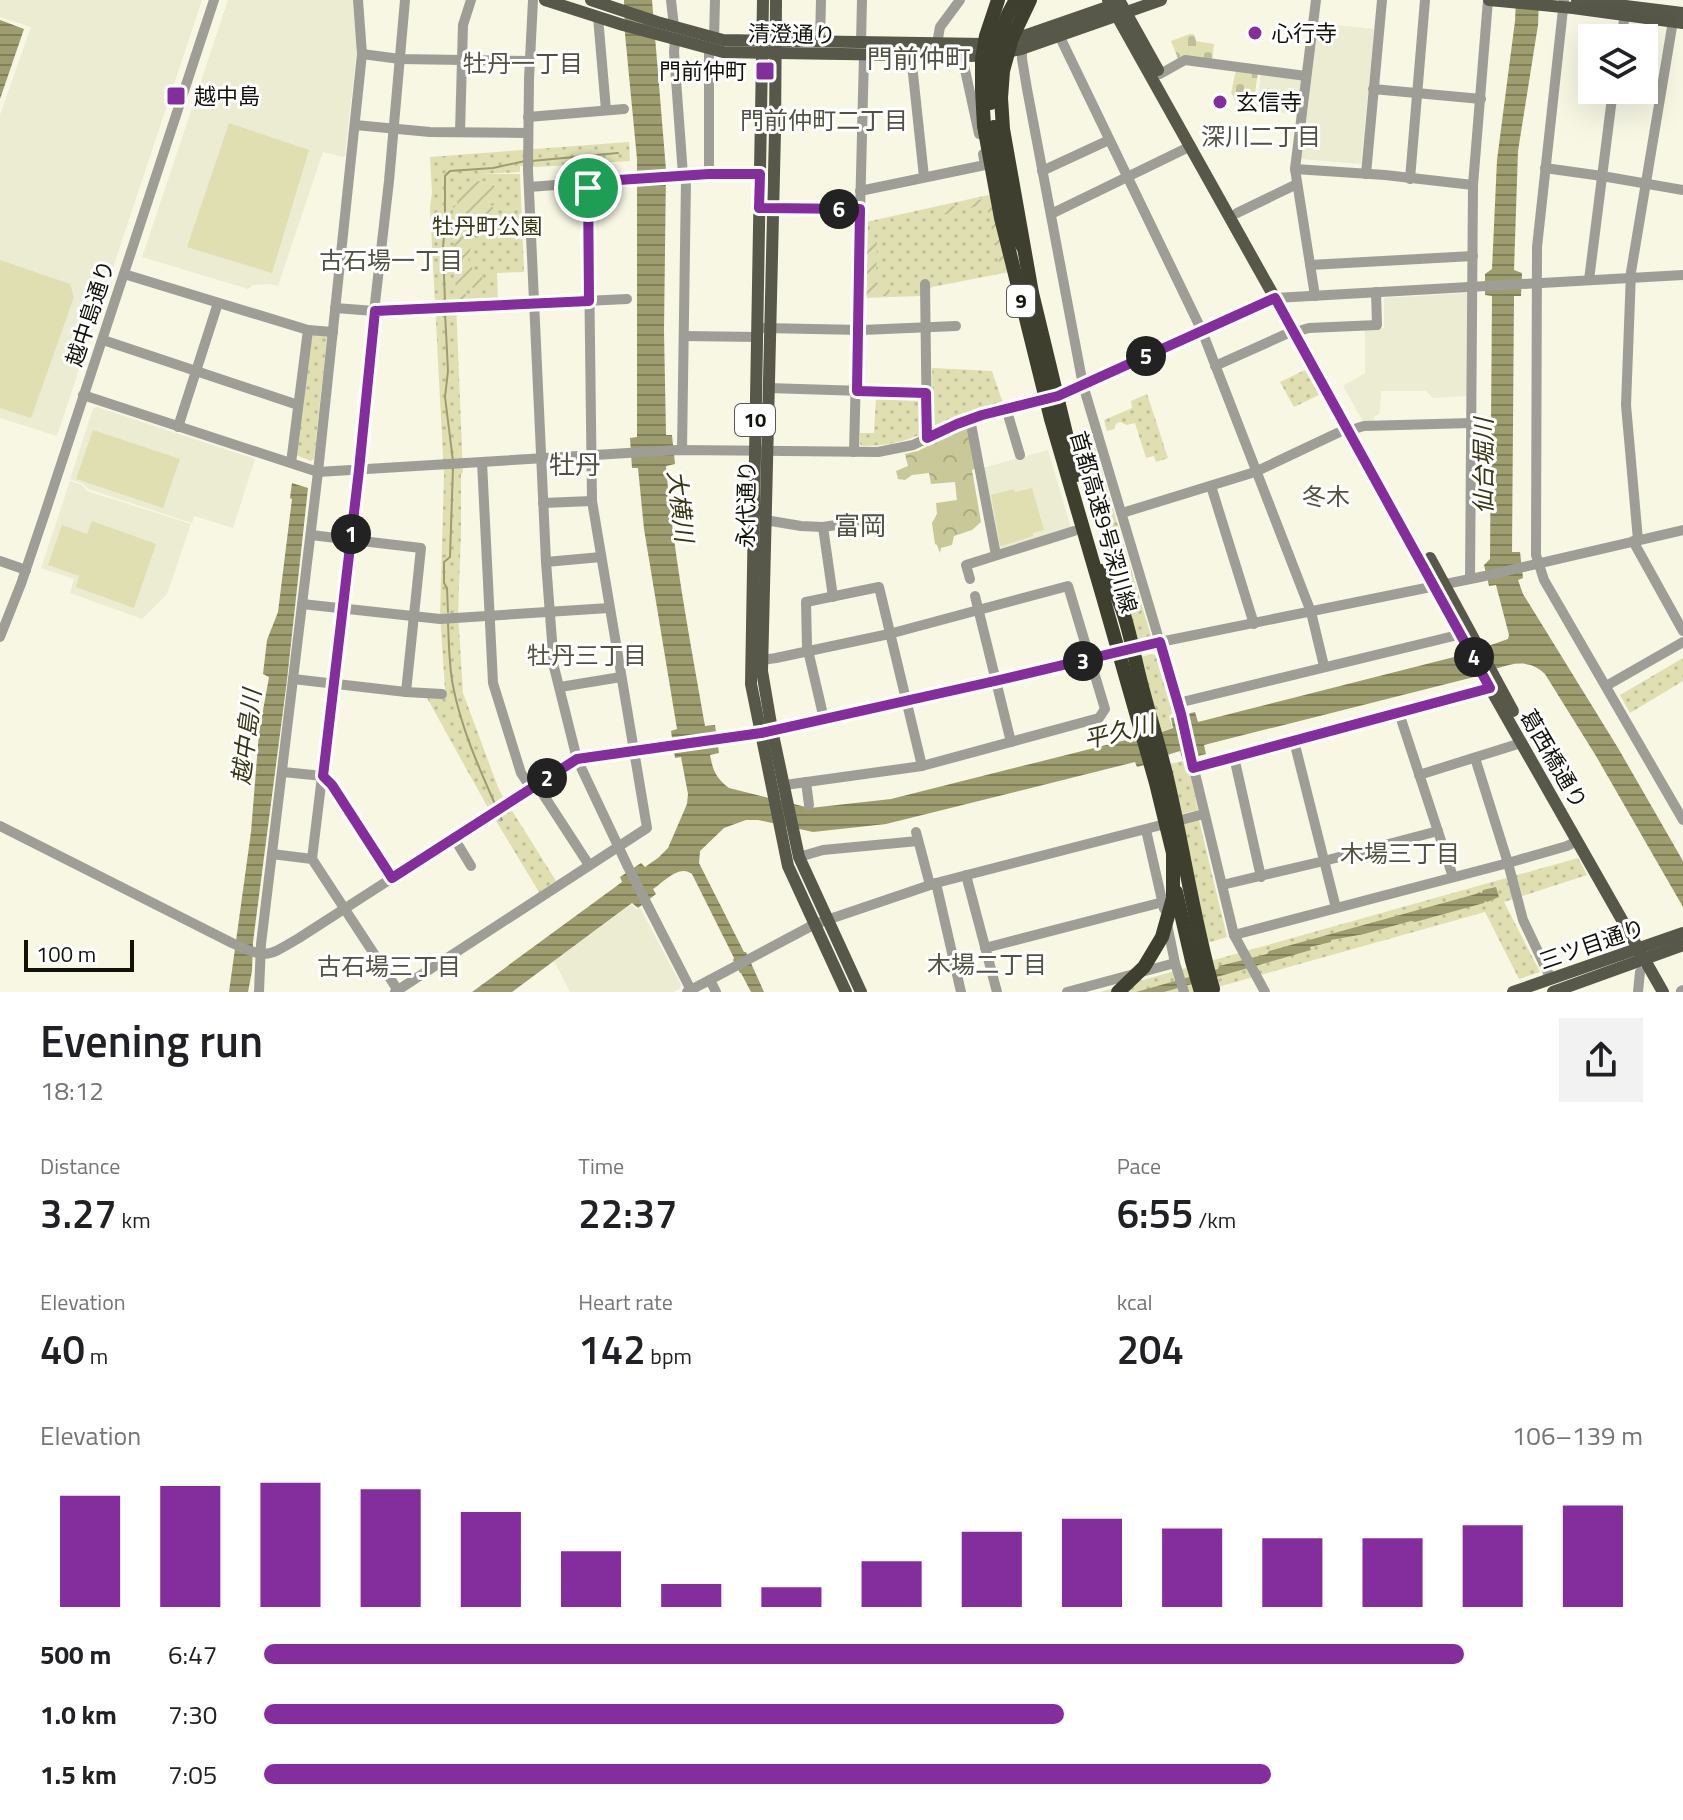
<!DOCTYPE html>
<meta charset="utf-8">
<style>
body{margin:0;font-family:"Titillium Web","Noto Sans JP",sans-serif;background:#f2f2f2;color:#202124;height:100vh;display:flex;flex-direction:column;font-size:30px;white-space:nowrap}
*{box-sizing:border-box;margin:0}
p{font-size:26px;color:#757577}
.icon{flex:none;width:44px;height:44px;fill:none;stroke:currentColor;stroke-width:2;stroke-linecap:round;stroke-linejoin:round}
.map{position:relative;height:992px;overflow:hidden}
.drawer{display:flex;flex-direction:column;background:#fff;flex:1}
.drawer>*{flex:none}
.fabs{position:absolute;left:1578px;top:24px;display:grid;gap:16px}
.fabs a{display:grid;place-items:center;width:80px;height:80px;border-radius:0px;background:#fff;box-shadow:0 8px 32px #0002;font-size:40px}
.scale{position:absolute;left:24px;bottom:20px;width:110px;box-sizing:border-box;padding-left:8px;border:4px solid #12120b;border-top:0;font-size:22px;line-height:28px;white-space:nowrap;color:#12120b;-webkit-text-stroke:6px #fff;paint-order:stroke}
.pin{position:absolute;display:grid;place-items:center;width:68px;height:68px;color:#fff;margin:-34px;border:4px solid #fff;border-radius:50%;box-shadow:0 2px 8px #0007}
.km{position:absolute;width:40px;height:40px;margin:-20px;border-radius:50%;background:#222;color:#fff;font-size:22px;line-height:40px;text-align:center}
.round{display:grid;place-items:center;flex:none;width:84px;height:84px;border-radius:0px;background:#f2f2f2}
.summary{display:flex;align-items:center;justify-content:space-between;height:136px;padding:0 40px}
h1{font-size:44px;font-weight:600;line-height:60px}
.metrics{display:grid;grid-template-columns:repeat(3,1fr);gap:12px;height:136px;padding:8px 40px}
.metrics div{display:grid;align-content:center}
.metrics b{font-size:40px;font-weight:600}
.metrics small{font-size:22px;font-weight:400}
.metrics p{font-size:22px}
.chart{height:224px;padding:16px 40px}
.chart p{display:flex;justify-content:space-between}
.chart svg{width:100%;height:144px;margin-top:8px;stroke:#832e9c;stroke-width:6}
ul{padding:0 40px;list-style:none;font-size:26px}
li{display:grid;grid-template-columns:128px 96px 1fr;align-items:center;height:60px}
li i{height:20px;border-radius:10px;background:#832e9c}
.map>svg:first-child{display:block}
.built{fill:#ececd2}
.grass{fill:#dfdfb2}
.forest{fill:url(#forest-crowns)}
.cemetery{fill:url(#cemetery-stones)}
.park{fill:url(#park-dots)}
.garden{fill:url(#garden-furrows)}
.water{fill:url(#water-rules)}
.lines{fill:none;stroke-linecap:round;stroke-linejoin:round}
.stream{stroke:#9d9d6f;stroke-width:2}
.minor{stroke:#9e9e96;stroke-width:10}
.major{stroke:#58584a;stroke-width:12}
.highway{stroke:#3f3f30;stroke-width:14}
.highway-bridge{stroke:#3f3f30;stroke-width:14}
.route-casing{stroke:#fff;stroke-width:16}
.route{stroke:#832e9c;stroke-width:10}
.poi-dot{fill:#832e9c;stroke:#fff;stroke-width:3}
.labels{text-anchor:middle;stroke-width:6;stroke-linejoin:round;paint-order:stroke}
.shield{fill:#fff;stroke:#595954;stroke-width:2}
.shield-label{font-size:20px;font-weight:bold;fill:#12120b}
.poi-label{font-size:22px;fill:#12120b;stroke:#fff;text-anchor:start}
.street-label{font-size:22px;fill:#12120b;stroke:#fff}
.park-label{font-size:22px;fill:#383711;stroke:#fff}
.neighbourhood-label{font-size:24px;fill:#525242;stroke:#fff}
.water-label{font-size:24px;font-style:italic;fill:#383611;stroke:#fff}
.quarter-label{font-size:26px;fill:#525242;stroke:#fff}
</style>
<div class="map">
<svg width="1683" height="992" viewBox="0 0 1683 992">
<defs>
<pattern id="forest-crowns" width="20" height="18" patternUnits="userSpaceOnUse" patternTransform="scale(2)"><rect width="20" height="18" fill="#c8c898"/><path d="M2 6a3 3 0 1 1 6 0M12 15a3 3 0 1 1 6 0" fill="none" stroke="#abab82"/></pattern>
<pattern id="cemetery-stones" width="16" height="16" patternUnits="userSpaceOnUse" patternTransform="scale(2)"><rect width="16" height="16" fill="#dfdfb2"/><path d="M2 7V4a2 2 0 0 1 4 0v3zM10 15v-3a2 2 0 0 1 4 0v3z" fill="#bebe98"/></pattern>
<pattern id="park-dots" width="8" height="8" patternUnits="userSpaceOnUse" patternTransform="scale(2)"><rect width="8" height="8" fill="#dfdfb2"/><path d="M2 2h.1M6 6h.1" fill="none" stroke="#bebe98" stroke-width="1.8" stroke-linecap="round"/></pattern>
<pattern id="garden-furrows" width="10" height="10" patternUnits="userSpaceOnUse" patternTransform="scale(2)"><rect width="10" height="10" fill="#dfdfb2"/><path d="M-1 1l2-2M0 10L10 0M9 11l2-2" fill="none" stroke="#bebe98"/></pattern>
<pattern id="water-rules" width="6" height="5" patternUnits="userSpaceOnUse" patternTransform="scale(2)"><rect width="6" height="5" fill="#9d9d6f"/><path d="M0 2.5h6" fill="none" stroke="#7f7f59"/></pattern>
</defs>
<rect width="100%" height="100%" fill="#f7f7e4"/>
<!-- built -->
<g class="built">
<path d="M0,0h202l-145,436 -57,-18v-303l31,-88 -31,-10z"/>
<path d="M228,0h125l4,47 -12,108 -2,2 -20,-5 -45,134 -9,-2 -16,1 -5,4 -106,-32z"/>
<path d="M1318,23l56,6 -13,135 -60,-5 4,-43 -49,-7 5,-36 49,6z"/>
<path d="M1467,293v103l-34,2 -7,-7h-45l-1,22 -6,4v6h-10l-21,-37 22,-13v-44l19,-1v-30z"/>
<path d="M97,407l158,52 -22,69 -39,-12 -2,7 -104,-34 -5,-5 -13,-5 23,-70z"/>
<path d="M1048,450l23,78 -71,21 -2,-2 -15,-79z"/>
<path d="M70,481l12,4 5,6 104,33 -24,70 -25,25 -72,-26 4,-14 -33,-11z"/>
<path d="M632,904l4,6 4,-2 41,77 -2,4 -6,3h-103l-16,-31z"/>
</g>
<!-- grass -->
<g class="grass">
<path d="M229,123l80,27 -37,123 -85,-26z"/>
<path d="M0,260l70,24 4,13 -43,121 -31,-10z"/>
<path d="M93,430l87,29 -17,49 -87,-29z"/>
<path d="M1032,488l12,42 -11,3v3l-31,10 -2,-1 -9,-50 23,-6 1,3z"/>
<path d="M92,521l64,23 -22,64 -58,-21 3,-11 -31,-11 14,-40 25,9z"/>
</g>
<!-- forest -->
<path class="forest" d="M967,427l9,41 -4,2 9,52 -9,8 -18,6 -2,9 -11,3 -1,5 -3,-8 -2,-1 -3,-21 5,-9 -1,-11 21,-3 -2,-18 -24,2 -2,-11 -17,2 -7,5 -7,-1 -2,-8 12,-5 -3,-12 13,-3z"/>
<!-- cemetery -->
<g class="cemetery">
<path d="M1190,34h4l2,7 18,3 -2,18 -33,-1 -8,-20z"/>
<path d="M1236,70l22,2 -5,36 -14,-2 -8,-13z"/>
</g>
<!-- park -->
<g class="park">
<path d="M629,142l1,19 -93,6 -17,-1v6l-38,2h38l4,98 -27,1 1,28 -42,2 7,169 -2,3v58l-3,80 5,80 36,97 57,91 -17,11 -52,-86 -60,-108 18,-8 -5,-76 4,-139 -14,-268 2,-14 -2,-36z"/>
<path d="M993,194l16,78 -77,15 -12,9 -56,2 2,-76z"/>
<path d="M312,334l15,2 -13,123 -3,2 -15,-6z"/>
<path d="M932,368l60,3 11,32 -35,9 -35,16z"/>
<path d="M1305,370l14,25 -25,12 -14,-25z"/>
<path d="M1147,394l21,64 -12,4 -2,-6 -8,2 -11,-35 -8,2 -7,-3 -4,2 -2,5 -7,2 -3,-11 28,-12 -1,-7z"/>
<path d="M876,396l46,1 1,36c-20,10 -40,13 -61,13l-2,-2v-11h14z"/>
<path d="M1094,445l57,191 -19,5 -30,-110 -8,-17 -16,-55 8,-10z"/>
<path d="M1151,654l5,1 17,58 -4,3 3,12 -13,4 -22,-74z"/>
<path d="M1683,658v23l-53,32 -10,-18z"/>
<path d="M1187,760l11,50 -21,5 -11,-50z"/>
<path d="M1199,820l28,117 -20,6 -27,-119z"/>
<path d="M1578,858l9,17 -83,27 36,70 -21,7 -34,-67 -285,80h-100z"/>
</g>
<!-- garden -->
<g class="garden">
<path d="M480,181l11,1 8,10 -2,9 -15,7 11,-1 2,4c-8,9 -17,6 -28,7l-2,3 7,21 -4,17 4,9 10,9 2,10 -5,4 -13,-7 -3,6 6,11 -13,1 -3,-96 4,-1c2,-15 6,-22 23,-24z"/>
<path d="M991,197l15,72 -5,1 -15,-66 -51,13 -1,-6z"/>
<path d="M877,241l-1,43 13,1 1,11h-25l1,-54z"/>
</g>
<!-- water -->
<g class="water">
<path d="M624,0h28l14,170 -2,161 2,104h6l3,29 -9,2c7,87 24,173 39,260l10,-1 4,28 -9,2c3,16 6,23 19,33l81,20 81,-9 239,-60v-2l28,-7 1,3 14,-5 -2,-10 24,-6 3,10 264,-67 46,-16 1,-4 -13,-50 -7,1 -5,-21 6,-6 2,-263 -7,-1v-21l7,-5 5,-109 18,-139 1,-21h23l-1,25 -20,126 -4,119 8,3 -1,23h-7l-2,256h8l3,26 -5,2 5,14 95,154 65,113v46l-87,-151 -51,-82c-22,-21 -46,-5 -71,3l-270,68 2,9 -23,6 -3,-9 -13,4 1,4 -31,8 -2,-5 -249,62 -73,8 -55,-12h-12l-22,8 -24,23 -1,12 45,89h2l18,40h-13l-10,-19h-1l-7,-13 1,-2 -42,-84c-13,-10 -27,7 -39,15l3,5 -18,14 -6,-5 -120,89h-40l150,-110 -2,-5 21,-14 4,4 13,-9 10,-10 19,-44 1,-10 -7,-37 -6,1 -4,-27 6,-2 -33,-200 -6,-61h-6l-2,-30 7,-1v-278l-12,-125z"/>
<path d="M0,20l24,9 -24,70z"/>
<path d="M292,483l16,5 -21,192 -34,262 -1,29 -4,21h-19l22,-160 8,-99 10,-56 -6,-3 4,-34 11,-28 14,-113 -2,-1z"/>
<path d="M1496,887l3,10 -12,5 -2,-1 -1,2 -69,19 -4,-1 -47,13 -33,6v2l-21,5 1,3 -147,42h-28l82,-23 1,-3 48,-12 2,-3 207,-57 3,-2 3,1 1,-3z"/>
</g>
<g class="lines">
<!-- stream -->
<g class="stream">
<path d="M531,161l87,-8"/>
<path d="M445,302l-2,-55 2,-20v-51l5,-5 43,-3 32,-7"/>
<path d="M445,312l3,59 -3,26 8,64"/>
<path d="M448,612l-1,-24 -3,-5v-21l6,-5 3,-90"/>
<path d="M448,623c1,21 1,42 5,63 8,41 25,80 42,118"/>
<path d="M499,814l3,6"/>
</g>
<!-- minor -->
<g class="minor">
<path d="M533,0l-4,79 -1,91 18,392 8,105 23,92 51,108 63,123"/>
<path d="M671,0l3,27"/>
<path d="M1564,0l-27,247 -1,308 8,25 139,240"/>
<path d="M598,17l8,93"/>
<path d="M1057,31l145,300 109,281 13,54"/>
<path d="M714,38l1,-38"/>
<path d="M1621,38l5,-29"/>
<path d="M675,40l-1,12 9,123 3,5 -4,270"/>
<path d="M820,40l1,-40"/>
<path d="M861,42l1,-42"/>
<path d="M1022,44v15l5,30 56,296 95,318 56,232 31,57"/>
<path d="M936,49l4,-22 20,-27"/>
<path d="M362,54l38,5 130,2"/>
<path d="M911,55l13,122"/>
<path d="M962,56l17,78"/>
<path d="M1160,74l25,-14 121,16"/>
<path d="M1373,89l108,10"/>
<path d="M528,117l96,-8"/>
<path d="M355,125l75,7 98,1"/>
<path d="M460,132l3,-107 8,-25"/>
<path d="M1545,168l57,8 81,14"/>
<path d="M1295,169l90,6 88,10"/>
<path d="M1042,171l67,-31"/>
<path d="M709,174v-124"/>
<path d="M1366,174l16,-174"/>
<path d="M1410,179l15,-179"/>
<path d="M529,187l158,-12 73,-1"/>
<path d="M860,191l125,-26 -2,-11"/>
<path d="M766,208l94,1"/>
<path d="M1237,213l60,-29"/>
<path d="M1051,214l140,-68"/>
<path d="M1310,265l163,-9"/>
<path d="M124,274l184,56 25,2"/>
<path d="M1589,280l24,-190"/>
<path d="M925,284l2,154"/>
<path d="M1315,296l-20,-127 21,-169"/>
<path d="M335,308l40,3 252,-12"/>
<path d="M763,328l99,2 94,-4"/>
<path d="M1302,330l7,-2 68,-3 -1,-33"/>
<path d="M684,336l73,1"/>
<path d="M103,340l195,65"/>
<path d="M1215,366l78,-35"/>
<path d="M768,388l158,5"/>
<path d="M83,395l235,77 359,-22 201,2 35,-7 44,-21 25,-9 76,-19 217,-98 408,-23"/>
<path d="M1006,408l14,47"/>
<path d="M970,419l26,136"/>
<path d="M178,427l40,-124"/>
<path d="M1357,428l7,-2 107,-3"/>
<path d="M854,452l10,-397"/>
<path d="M482,462l11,221 28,90 10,15"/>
<path d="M291,463l17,-133"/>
<path d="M1211,486l43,138"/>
<path d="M543,503l49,-2"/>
<path d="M1122,513l133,-41 93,-44"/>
<path d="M765,520l36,6 22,1 46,-7"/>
<path d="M823,527l10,70"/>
<path d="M311,535l110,13 -15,144"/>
<path d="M1638,540l-12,-135 5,-133 42,-251 -4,-5"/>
<path d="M1633,541l50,90"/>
<path d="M0,561l26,9"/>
<path d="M546,562l55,-5"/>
<path d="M970,579l-4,-14 108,-34"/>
<path d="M1470,579l3,-394 15,-185"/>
<path d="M975,596l36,146"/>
<path d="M302,604l138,15 169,-11"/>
<path d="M0,637l21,-53 24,-71 169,-513"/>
<path d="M762,660l14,-2 113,-24 179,-48 37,123 -6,9 -177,48 -137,19"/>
<path d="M293,679l113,13 36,2"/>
<path d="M1606,686l77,-44"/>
<path d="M560,687l61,-10"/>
<path d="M1178,703l284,-69"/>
<path d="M1399,713l54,164"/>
<path d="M824,719l-17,-73 -1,-44 73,-15 43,179"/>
<path d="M1294,741l42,167"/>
<path d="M1234,757l27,120"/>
<path d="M1475,758l33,105 15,57 28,59"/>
<path d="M1193,768l297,-80"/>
<path d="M283,772l40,4 9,9 60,93"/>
<path d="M1419,775l102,-32"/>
<path d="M806,782l3,23"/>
<path d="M537,785l52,80"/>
<path d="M0,826l232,117c35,16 35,14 67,-5l278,-179 184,-26 234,-52 165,-39 325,-66 198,-46"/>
<path d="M1146,830l18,79"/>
<path d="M916,832l14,53"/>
<path d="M454,838l17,28"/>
<path d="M272,854l40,5 87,133"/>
<path d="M799,857l24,-7 95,-9"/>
<path d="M312,859l47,-389 8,-97 22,-192 16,-181"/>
<path d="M966,875l31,117"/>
<path d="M936,883l25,109"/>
<path d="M1222,885l102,-24 114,-30"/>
<path d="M1167,924l8,39 9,29"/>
<path d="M1234,935l274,-72 59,-17 10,-5"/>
<path d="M985,948l178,-46"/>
<path d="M710,980l6,12"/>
<path d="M1681,991l2,-1"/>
<path d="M259,992l2,-48 57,-472 44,-418 -4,-54"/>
<path d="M395,992l252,-164 -55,-327 -4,-319"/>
<path d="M687,992l128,-68 121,-41 268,-69"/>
<path d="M1067,992l108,-29"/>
<path d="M1638,992l2,-20"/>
</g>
<!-- major -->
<g class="major">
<path d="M545,0l78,25 100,27 247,4 22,-1 29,-6 140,-49"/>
<path d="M591,0l66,22 66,18 262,4 39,-8 92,-32"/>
<path d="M763,0l-12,684 37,182 58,126"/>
<path d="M776,0l-1,132 -13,539 10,59 27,127 62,135"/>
<path d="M1108,0l309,552 73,136 173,304"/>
<path d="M1119,0l39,70"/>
<path d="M1489,0l84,8 110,15"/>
<path d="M1577,0l106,13"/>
<path d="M1430,558l83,153"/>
<path d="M1513,992l170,-59"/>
<path d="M1553,992l130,-47"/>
</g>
<!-- highway -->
<path class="highway" d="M994,127l18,99 11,21"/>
<!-- highway-bridge -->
<g class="highway-bridge">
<path d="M998,0l-12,36 -4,24v30l2,36 17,92 50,201 52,178 53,186 17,70v45l-11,39 -18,30 -26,25"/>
<path d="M1030,0l-18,38 -9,33 -2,27 2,31 29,164 44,182"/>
<path d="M991,103c-1,-35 6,-73 25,-103"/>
<path d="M1101,571c24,26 30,74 39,108 8,32 18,63 26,95 17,71 27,144 47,215"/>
<path d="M1176,892l16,69 9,31"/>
</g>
</g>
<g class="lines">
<defs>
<path id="route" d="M709,174h51l-1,34 101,1 -3,182 69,2 1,45 30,-14 25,-9 76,-19 217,-98 215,390 -297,80 -12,-54 -21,-72 -165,39 -234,52 -184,26 -185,119 -60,-93 -9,-9 36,-306 16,-159 214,-10 -1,-119z"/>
</defs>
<!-- route casing -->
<use href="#route" class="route-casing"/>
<!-- route -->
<use href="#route" class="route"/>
</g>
<!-- markers -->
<g class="poi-dot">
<circle cx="1255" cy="33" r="8"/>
<rect x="755" y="61" width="20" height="20" rx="4"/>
<rect x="166" y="86" width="20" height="20" rx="4"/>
<circle cx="1220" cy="102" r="8"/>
</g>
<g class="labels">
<!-- shield labels -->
<g class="shield">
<rect x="1007" y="285" width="28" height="32" rx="6"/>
<rect x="735" y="404" width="40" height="32" rx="6"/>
</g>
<g class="shield-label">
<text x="1021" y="308">9</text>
<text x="755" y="427">10</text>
</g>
<!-- poi labels -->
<g class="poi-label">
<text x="1271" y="41">心行寺</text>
<text x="747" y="79" text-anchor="end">門前仲町</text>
<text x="194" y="104">越中島</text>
<text x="1236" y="110">玄信寺</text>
</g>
<!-- street labels -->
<g class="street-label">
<text transform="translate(792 34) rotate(1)" y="8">清澄通り</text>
<text transform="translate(90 313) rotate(-72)" y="8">越中島通り</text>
<text transform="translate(746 504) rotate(-89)" y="8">永代通り</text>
<text transform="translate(1104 522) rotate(74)" y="8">首都高速9号深川線</text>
<text transform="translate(1554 759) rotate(60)" y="8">葛西橋通り</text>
<text transform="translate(1592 944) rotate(-19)" y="8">三ツ目通り</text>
</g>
<!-- park labels -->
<g class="park-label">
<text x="487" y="234">牡丹町公園</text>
</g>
<!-- neighbourhood labels -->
<g class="neighbourhood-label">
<text x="523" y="72">牡丹一丁目</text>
<text x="824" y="129">門前仲町二丁目</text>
<text x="1261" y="145">深川二丁目</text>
<text x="391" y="269">古石場一丁目</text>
<text x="1326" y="505">冬木</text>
<text x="587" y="664">牡丹三丁目</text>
<text x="1400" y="862">木場三丁目</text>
<text x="987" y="973">木場二丁目</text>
<text x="389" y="975">古石場三丁目</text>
</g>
<!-- water labels -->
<g class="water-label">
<text transform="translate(1484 466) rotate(-90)" y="8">仙台堀川</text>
<text transform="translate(680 506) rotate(83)" y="8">大横川</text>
<text transform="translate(1119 732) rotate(-14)" y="8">平久川</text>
<text transform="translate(247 737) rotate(-83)" y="8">越中島川</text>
</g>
<!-- quarter labels -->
<g class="quarter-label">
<text x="919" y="68">門前仲町</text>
<text x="575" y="474">牡丹</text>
<text x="860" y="535">富岡</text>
</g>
</g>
</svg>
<div class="fabs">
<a><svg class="icon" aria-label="layers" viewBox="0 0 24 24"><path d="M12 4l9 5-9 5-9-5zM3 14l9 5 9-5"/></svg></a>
</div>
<div class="scale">100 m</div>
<div class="pin" style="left:588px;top:188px;background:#1e9e55"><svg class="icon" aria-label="arrive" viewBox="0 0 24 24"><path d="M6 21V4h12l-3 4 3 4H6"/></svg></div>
<b class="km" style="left:351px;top:534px">1</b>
<b class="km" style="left:547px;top:778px">2</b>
<b class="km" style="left:1083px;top:661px">3</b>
<b class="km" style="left:1474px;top:657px">4</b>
<b class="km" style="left:1146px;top:356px">5</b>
<b class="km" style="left:839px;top:209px">6</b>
</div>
<section class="drawer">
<div class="summary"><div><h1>Evening run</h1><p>18:12</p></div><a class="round"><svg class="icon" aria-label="share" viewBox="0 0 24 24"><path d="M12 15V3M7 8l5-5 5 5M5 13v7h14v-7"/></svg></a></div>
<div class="metrics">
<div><p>Distance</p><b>3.27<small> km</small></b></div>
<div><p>Time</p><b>22:37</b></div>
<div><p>Pace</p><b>6:55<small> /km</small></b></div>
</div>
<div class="metrics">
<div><p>Elevation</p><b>40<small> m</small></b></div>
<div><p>Heart rate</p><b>142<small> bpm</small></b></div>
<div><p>kcal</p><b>204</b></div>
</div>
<div class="chart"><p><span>Elevation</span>106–139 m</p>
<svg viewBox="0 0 160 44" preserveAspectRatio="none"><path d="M5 44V10M15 44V7M25 44V6M35 44V8M45 44V15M55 44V27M65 44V37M75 44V38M85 44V30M95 44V21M105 44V17M115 44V20M125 44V23M135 44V23M145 44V19M155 44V13"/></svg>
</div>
<ul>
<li><b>500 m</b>6:47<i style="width:87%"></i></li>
<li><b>1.0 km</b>7:30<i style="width:58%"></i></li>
<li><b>1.5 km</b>7:05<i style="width:73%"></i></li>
</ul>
</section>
